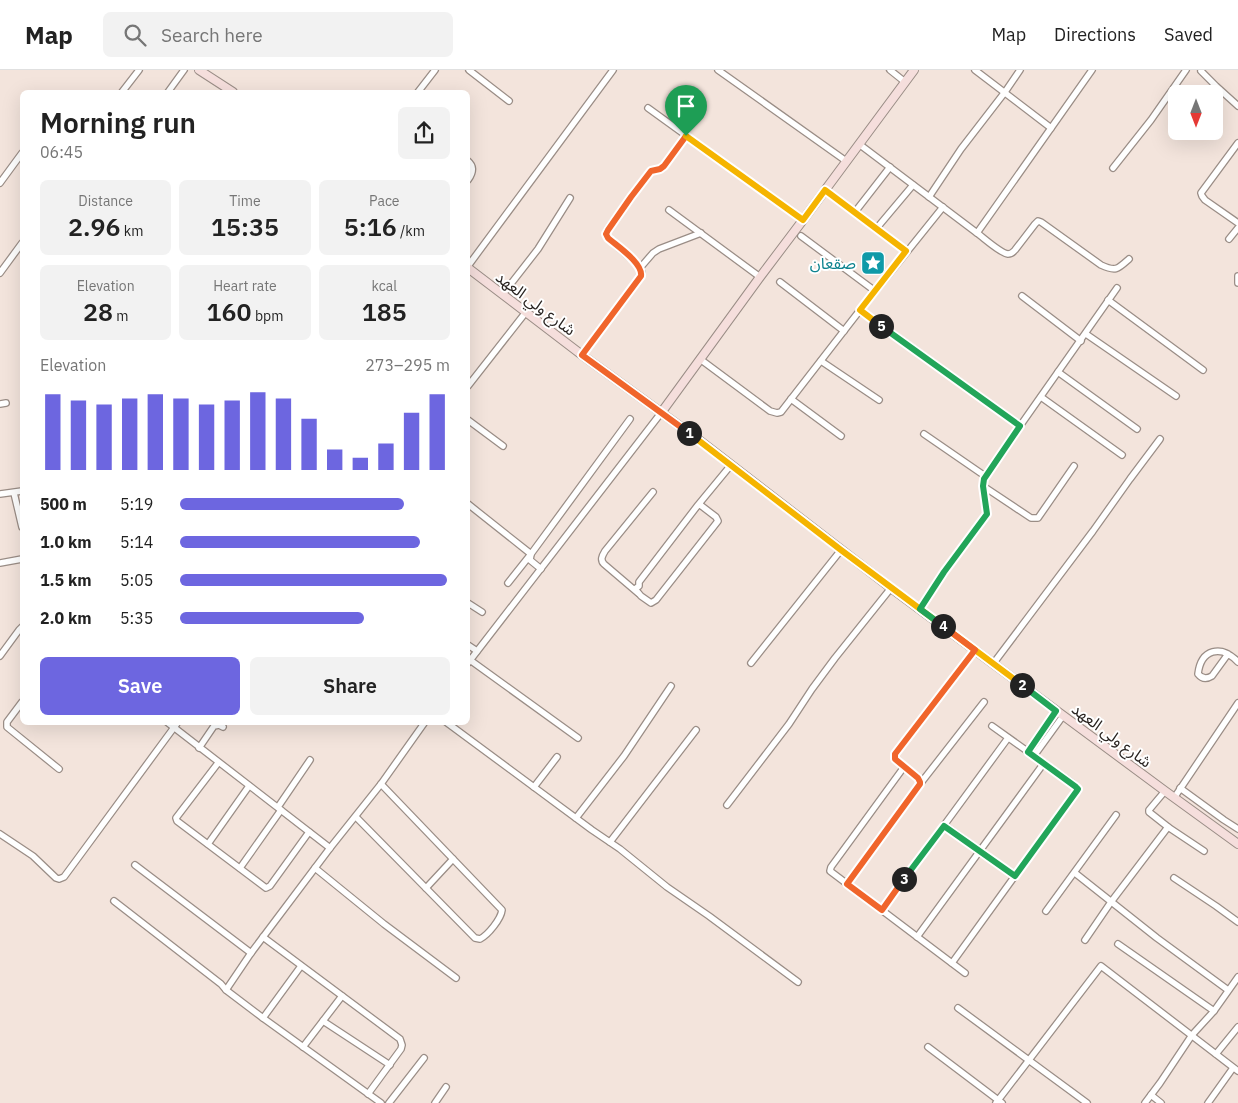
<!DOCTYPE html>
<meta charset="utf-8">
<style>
body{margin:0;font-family:"IBM Plex Sans","Noto Sans Arabic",sans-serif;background:#f2f2f2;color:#222;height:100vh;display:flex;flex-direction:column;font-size:19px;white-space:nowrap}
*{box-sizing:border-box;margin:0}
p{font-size:16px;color:#767676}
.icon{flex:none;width:28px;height:28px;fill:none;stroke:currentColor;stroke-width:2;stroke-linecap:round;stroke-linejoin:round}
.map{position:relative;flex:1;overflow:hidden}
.panel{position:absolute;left:20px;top:20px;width:450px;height:635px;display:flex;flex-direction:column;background:#fff;border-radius:8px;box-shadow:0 5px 20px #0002}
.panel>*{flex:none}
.needle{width:32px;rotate:180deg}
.tools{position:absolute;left:1168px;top:15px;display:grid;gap:10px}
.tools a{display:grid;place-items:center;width:55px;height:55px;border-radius:8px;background:#fff;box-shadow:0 5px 20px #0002;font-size:25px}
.pin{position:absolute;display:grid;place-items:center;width:42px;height:42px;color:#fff;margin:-51px -21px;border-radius:50% 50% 50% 0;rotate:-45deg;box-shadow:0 0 5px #0007}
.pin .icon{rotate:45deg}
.km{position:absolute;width:25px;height:25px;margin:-12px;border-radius:50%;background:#222;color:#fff;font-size:14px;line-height:25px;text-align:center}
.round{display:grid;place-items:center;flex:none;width:52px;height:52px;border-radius:8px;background:#f2f2f2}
.overview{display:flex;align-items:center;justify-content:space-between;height:85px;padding:0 20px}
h1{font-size:28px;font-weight:600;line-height:38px}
.stats{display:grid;grid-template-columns:repeat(3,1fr);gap:8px;height:85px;padding:5px 20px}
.stats div{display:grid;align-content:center;border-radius:8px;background:#f2f2f2;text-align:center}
.stats b{font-size:25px;font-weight:600}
.stats small{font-size:14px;font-weight:400}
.stats p{font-size:14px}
.chart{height:140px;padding:10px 20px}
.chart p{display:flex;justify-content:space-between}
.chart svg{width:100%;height:90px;margin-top:5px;stroke:#6d66e0;stroke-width:6}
.button{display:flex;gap:10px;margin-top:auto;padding:10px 20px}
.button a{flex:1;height:58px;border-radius:8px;background:#6d66e0;color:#fff;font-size:20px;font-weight:600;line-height:58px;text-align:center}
.button a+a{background:#f2f2f2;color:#222}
ul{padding:0 20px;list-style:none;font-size:16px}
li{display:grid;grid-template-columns:80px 60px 1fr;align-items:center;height:38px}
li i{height:12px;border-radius:6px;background:#6d66e0}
header{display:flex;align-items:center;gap:30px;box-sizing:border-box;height:70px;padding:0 25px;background:#fff;border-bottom:1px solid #e0e0e0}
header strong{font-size:24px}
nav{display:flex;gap:28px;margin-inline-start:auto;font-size:18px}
.search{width:350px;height:45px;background:#f2f2f2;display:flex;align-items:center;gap:12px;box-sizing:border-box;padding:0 18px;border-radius:8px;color:#767676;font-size:19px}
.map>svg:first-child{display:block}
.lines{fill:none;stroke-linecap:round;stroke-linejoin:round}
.street-casing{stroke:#9a8d86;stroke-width:8}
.secondary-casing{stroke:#9a8d86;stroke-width:10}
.street{stroke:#fff;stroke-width:5.5}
.secondary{stroke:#f5dedc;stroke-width:8}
.split-1-casing{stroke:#fff;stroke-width:10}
.split-2-casing{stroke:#fff;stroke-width:10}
.split-3-casing{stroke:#fff;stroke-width:10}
.split-4-casing{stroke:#fff;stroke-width:10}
.split-5-casing{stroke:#fff;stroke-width:10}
.split-6-casing{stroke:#fff;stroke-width:10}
.split-1{stroke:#f0652b;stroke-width:6}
.split-2{stroke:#f5b400;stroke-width:6}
.split-3{stroke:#22a559;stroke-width:6}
.split-4{stroke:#f0652b;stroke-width:6}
.split-5{stroke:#22a559;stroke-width:6}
.split-6{stroke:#f5b400;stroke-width:6}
.labels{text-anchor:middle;stroke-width:4;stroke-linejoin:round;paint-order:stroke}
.culture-label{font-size:16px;fill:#0d838f;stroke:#fff;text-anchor:end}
.street-label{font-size:16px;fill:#292421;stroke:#fff}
</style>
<header>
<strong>Map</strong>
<div class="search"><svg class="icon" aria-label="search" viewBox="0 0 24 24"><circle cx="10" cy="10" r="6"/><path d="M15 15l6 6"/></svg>Search here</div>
<nav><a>Map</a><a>Directions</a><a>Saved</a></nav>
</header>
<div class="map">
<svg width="1238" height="1033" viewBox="0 0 1238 1033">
<rect width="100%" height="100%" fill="#f3e4dc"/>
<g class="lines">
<defs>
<g id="street">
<path d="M469,0l40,31"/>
<path d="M718,0l128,91"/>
<path d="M890,0l15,12"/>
<path d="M975,0l76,58"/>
<path d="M1201,1l15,15 22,20"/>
<path d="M122,22l17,-22"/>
<path d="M168,22l16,-22"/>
<path d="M418,22l17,-22"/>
<path d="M648,38l155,112"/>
<path d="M1238,73l-37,50 1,3 3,4 33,23"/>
<path d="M859,74l118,89 115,-163"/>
<path d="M468,91c7,6 5,12 0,19"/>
<path d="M1113,98l38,-48 35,-50"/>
<path d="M0,113l22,-30"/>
<path d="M825,120l81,61"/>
<path d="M929,127l32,-48 44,-57 15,-22"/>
<path d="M669,140l91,67"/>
<path d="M855,142l35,-45"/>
<path d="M876,159l37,-44"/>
<path d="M977,163c7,5 23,20 31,21 4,0 4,-1 7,-4l20,-26 3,-3 3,1 60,43c15,7 17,4 28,-6"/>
<path d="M801,166l74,55"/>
<path d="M1229,169l9,-11"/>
<path d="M468,196l145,-196"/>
<path d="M640,198l13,-15 6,-4 42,-16"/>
<path d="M0,203l22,-30"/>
<path d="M1238,206v7"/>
<path d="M780,212l64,49"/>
<path d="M503,224l35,-45 32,-51"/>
<path d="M1022,226l59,45"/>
<path d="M1108,230l95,70"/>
<path d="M860,240l160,116 97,-138"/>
<path d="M1086,264l90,62"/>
<path d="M582,285l59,-79 1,-4 -5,-8 -29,-26 -2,-5 1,-3 24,-33 20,-26 9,-2 4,-3 22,-30"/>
<path d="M700,289l70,52 7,2 4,-1 76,-98 86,-107"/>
<path d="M821,291l58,39"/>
<path d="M1058,302l79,57"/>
<path d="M468,316l58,-74"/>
<path d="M1041,327l81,58"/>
<path d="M791,329l50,37"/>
<path d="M0,334l6,-1"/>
<path d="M468,350l35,26"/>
<path d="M924,364l61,42"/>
<path d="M983,416l48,32h7l36,-52"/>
<path d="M14,423l8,34"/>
<path d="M0,424l22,-3"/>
<path d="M468,434l63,50 -1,6 11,9"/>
<path d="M699,434l17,13 2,4 -62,79 -5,3 -10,-7 -6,-7 4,-3v-4l59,-77 33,-40"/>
<path d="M0,493l22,-4"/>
<path d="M508,513l23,-29 99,-135"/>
<path d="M638,523l-34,-29c-4,-4 -2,-8 1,-13l48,-59"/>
<path d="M468,533l14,9"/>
<path d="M920,539l24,-37 43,-58 -4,-28 1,-7 36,-53"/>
<path d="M468,575l9,6"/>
<path d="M1228,584l-16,22c-5,3 -10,3 -14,-2 3,-25 23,-30 40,-12"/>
<path d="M0,586l19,-26 3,-3"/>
<path d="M470,590l108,78"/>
<path d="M468,593l193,-250"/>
<path d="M751,593l90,-113"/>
<path d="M993,594l100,-133 37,-52 30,-40"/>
<path d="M22,632l-15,20v5l52,42"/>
<path d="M167,652l163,126"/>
<path d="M446,652l146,108 28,19 47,38 42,29 89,66"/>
<path d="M199,678l15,-22 5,-1 4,2"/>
<path d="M1028,682l28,-41"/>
<path d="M1034,686l29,-40"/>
<path d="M218,693l-42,55 1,3 89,67 4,-2 39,-54"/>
<path d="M904,697l-73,100 -1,4 135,102"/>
<path d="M920,714l64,-82"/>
<path d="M534,717l23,-30"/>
<path d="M1180,718l44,32 14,9"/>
<path d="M1165,721l-16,19v2l19,15 36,24"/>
<path d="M1174,728l64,-95"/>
<path d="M727,735l62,-81 23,-35 23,-31 56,-70"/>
<path d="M278,737l32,-47"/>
<path d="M356,747l119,121 5,1c8,-4 21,-20 22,-29l-121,-126"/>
<path d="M576,748l48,-62 47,-70"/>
<path d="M944,755l71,51"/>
<path d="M0,764l33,22 23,22 3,1 5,-2 114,-155"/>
<path d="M610,772l86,-112"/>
<path d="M208,774l41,-58"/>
<path d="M135,795l116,88"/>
<path d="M240,798l41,-58"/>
<path d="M315,798l69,56 72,54"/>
<path d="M1075,803l82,65 71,52"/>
<path d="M1174,808l42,28 22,16"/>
<path d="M847,814l73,-100v-2l-2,-4 -23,-19v-5l80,-104"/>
<path d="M426,818l27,-29"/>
<path d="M114,831l107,83 5,6 37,28 118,85"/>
<path d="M882,840l126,-172"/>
<path d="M1046,841l70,-96"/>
<path d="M263,867l137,102 2,6 -1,4 -33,45"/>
<path d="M917,867l127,-174"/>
<path d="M1085,870l26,-38 57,-75"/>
<path d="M1118,874l96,67"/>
<path d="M952,893l125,-173v-2l-5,-5 -80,-57"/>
<path d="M226,920l25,-37 79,-105 51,-64 44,-62"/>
<path d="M958,938l129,95"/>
<path d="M263,948l38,-52"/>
<path d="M323,951l67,44"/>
<path d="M303,977l39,-51"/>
<path d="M928,977l74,56"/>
<path d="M1216,984l22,-27"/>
<path d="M1151,1025l10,8"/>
<path d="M389,1033l35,-45"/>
<path d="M435,1033l11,-16"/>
<path d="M996,1033l105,-137 137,105"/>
<path d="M1145,1033l15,-20 32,-48 22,-24 24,-34"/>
<path d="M1208,1033l25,-35"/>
</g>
<g id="secondary">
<path d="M199,0l34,22"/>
<path d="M468,198l114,87 117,85 192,148 274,203 73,53"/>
<path d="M661,343l99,-136 43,-57 111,-150"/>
</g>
</defs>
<!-- street casing -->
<use href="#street" class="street-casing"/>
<!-- secondary casing -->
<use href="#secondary" class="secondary-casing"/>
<!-- street -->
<use href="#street" class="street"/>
<!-- secondary -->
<use href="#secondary" class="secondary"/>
</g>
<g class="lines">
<defs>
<path id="split-1" d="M686,66l-22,30 -4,3 -9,2 -20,26 -23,33 -2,4 2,4c9,8 35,25 33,38l-59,79 107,78"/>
<path id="split-2" d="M689,363l152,117 181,135"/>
<path id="split-3" d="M904,809l40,-53 71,50 61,-84 2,-3 -2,-2 -48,-35 28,-41 -34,-26"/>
<path id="split-4" d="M904,809l-22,31 -35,-26 73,-100v-2l-2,-4 -23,-19v-5l80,-104 -32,-24"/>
<path id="split-5" d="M881,256l139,100 -36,53 -1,7 4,28 -43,58 -24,37 23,17"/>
<path id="split-6" d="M686,66l117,84 22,-30 81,61 -46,59 21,16"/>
</defs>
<!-- split-1 casing -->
<use href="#split-1" class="split-1-casing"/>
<!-- split-2 casing -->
<use href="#split-2" class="split-2-casing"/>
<!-- split-3 casing -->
<use href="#split-3" class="split-3-casing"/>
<!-- split-4 casing -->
<use href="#split-4" class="split-4-casing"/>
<!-- split-5 casing -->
<use href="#split-5" class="split-5-casing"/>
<!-- split-6 casing -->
<use href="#split-6" class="split-6-casing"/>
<!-- split-1 -->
<use href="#split-1" class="split-1"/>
<!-- split-2 -->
<use href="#split-2" class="split-2"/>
<!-- split-3 -->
<use href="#split-3" class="split-3"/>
<!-- split-4 -->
<use href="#split-4" class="split-4"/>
<!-- split-5 -->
<use href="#split-5" class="split-5"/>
<!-- split-6 -->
<use href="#split-6" class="split-6"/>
</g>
<!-- icons -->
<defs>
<symbol id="sight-square" viewBox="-11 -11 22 22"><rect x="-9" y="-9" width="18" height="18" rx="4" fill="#0f9aa8" stroke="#fff"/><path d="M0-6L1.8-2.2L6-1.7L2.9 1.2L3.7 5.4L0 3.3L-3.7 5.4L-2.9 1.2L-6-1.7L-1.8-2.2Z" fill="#fff"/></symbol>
</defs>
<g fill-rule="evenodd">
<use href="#sight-square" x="859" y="179" width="28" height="28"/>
</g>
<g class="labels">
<!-- culture labels -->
<g class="culture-label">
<text x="856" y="199">صقعان</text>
</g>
<!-- street labels -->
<g class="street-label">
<text transform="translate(536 233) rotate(37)" y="6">شارع ولي العهد</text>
<text transform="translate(1112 665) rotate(37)" y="6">شارع ولي العهد</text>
</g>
</g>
</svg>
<div class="tools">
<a><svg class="needle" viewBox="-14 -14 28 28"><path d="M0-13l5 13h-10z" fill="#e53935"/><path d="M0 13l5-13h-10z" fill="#767676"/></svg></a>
</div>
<div class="pin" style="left:686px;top:66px;background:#1e9e55"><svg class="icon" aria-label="arrive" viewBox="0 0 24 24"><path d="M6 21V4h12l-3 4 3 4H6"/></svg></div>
<b class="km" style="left:689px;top:363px">1</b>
<b class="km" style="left:1022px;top:615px">2</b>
<b class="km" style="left:904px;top:809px">3</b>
<b class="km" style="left:943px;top:556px">4</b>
<b class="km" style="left:881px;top:256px">5</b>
<section class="panel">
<div class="overview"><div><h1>Morning run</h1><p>06:45</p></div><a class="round"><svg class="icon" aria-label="share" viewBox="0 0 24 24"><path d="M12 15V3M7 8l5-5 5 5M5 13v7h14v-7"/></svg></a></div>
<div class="stats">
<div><p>Distance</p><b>2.96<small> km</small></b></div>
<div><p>Time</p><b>15:35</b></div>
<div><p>Pace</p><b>5:16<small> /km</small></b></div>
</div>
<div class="stats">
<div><p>Elevation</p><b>28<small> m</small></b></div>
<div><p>Heart rate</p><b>160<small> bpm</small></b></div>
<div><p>kcal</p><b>185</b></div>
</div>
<div class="chart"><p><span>Elevation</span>273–295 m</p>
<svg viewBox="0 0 160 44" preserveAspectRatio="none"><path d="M5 44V7M15 44V10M25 44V12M35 44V9M45 44V7M55 44V9M65 44V12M75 44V10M85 44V6M95 44V9M105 44V19M115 44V34M125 44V38M135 44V31M145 44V16M155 44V7"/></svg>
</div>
<ul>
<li><b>500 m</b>5:19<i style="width:83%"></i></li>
<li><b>1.0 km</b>5:14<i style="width:89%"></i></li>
<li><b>1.5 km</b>5:05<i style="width:99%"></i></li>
<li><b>2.0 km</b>5:35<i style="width:68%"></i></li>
</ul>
<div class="button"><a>Save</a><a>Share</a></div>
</section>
</div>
